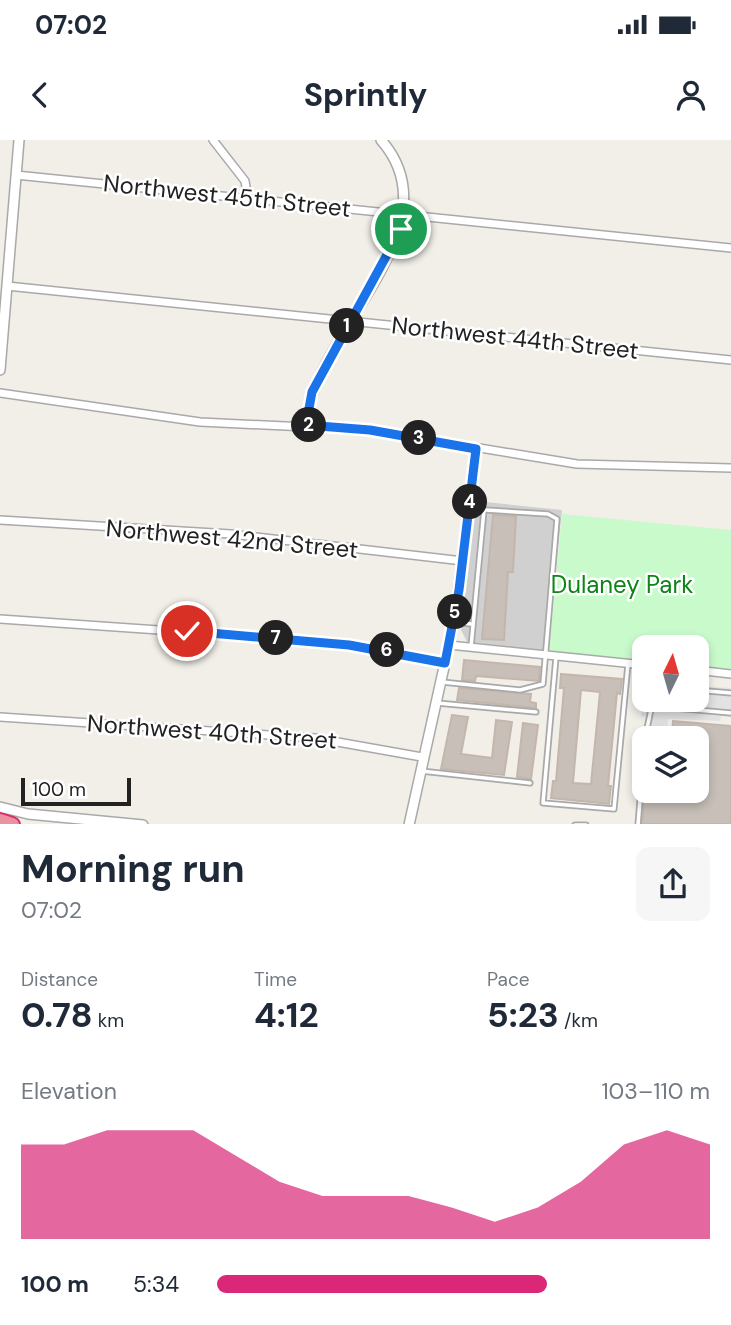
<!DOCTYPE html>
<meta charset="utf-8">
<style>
body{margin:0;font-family:"DM Sans",sans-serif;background:#f6f6f7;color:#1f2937;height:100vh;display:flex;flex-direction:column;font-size:26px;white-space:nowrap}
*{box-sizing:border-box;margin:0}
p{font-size:23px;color:#747a83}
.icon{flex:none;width:38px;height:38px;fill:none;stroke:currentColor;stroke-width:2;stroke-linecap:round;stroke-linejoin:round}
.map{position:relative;height:684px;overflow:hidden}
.details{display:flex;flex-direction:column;background:#fff;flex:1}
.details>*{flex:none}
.needle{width:46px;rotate:5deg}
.tools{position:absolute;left:632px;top:495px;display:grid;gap:14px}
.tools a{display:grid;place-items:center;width:77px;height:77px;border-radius:14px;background:#fff;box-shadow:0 4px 10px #0003;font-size:35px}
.scale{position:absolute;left:21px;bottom:18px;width:110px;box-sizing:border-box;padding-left:7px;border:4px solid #222;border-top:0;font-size:19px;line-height:24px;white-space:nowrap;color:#222;-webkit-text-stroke:5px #fff;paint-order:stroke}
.pin{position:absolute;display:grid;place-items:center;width:60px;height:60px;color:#fff;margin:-30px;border:4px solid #fff;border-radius:50%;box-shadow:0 2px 7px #0007}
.km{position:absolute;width:35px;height:35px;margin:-18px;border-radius:50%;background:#222;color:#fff;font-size:19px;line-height:35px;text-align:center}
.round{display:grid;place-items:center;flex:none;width:74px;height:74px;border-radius:14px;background:#f6f6f7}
.summary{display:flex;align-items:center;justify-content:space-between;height:119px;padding:0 21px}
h1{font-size:38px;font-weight:700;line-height:52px}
.figures{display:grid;grid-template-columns:repeat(3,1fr);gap:10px;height:119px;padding:7px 21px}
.figures div{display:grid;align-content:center}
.figures b{font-size:35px;font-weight:700}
.figures small{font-size:19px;font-weight:400}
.figures p{font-size:19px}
.chart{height:196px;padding:14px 21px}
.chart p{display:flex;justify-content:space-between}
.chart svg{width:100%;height:126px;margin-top:7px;fill:#db2777;opacity:.7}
ul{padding:0 21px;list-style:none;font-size:23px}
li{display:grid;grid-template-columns:112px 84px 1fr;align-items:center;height:52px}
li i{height:18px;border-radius:9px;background:#db2777}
.status{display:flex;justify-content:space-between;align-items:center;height:49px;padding:0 35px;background:#fff;direction:ltr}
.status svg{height:19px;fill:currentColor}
header{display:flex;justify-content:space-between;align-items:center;height:91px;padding:0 21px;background:#fff;font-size:32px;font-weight:700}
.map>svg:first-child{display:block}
.religious{fill:#d0d0d0}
.park{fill:#c8facc}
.parking{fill:#e2e2e2}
.building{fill:#c7bfb8;stroke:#c4b6ab;stroke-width:2;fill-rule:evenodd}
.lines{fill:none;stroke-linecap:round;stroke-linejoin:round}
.service-casing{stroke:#a9a9a9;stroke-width:7}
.minor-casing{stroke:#a9a9a9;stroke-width:10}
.tertiary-casing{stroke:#a9a9a9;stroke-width:12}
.motorway-casing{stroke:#dc2a67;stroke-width:18}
.service{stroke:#fff;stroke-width:3.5}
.minor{stroke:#fff;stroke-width:7}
.tertiary{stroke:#fff;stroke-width:9}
.motorway{stroke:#e892a2;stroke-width:14}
.route-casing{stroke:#fff;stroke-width:14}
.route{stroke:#1a73e8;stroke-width:9}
.labels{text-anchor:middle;stroke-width:5;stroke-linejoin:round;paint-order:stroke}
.street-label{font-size:24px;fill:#222;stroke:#fff}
.park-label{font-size:24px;fill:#0c8416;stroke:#fff}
</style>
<div class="status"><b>07:02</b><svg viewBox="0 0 49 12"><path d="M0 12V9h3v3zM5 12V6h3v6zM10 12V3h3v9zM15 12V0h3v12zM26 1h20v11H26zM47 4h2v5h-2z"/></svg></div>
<header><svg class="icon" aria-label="back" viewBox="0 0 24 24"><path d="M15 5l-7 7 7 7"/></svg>Sprintly<svg class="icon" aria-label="person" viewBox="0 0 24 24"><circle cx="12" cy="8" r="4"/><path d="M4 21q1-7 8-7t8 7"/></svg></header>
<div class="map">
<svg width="731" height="685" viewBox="0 0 731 685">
<rect width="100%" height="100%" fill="#f2efe9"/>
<!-- religious -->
<path class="religious" d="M475,361l87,9 -15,141 -80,-9 -6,-12z"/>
<!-- park -->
<path class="park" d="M562,374l169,16v139l-34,-2 -1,-19h-52v14l-95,-9z"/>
<!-- parking -->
<path class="parking" d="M697,546l34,2v29l-10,-1 -1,5 -52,-2 -1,13 -18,-1 -2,-14 -6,-1 1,-15 54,-1z"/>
<!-- building -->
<g class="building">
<path d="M493,375l23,1 -3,56h-5l-4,68 -22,-1z"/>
<path d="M464,520l76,7 -1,14 -63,-5 -1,5 -13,-1z"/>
<path d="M561,534l61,5 -2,15 -3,-1 -9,93h3l-2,18 -58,-6 2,-17h3l8,-93h-4zM581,550l19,2 -9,92 -18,-1z"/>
<path d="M459,548l72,6 -1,8 6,1v5l-79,-8z"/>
<path d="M452,575l16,2 -7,37 31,4 4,-38 16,2 -8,53 -63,-6z"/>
<path d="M673,581l58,5v98h-89l3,-33h51v-53h-47l2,-6 21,2z"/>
<path d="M523,583l15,2 -7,54 -14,-2z"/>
</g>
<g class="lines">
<defs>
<g id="service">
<path d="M456,482l15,2"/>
<path d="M471,507l13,-137"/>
<path d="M556,517l-13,146 71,6 14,-145"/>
<path d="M442,542l78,8 23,-6 14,-165 -9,-5 -78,-5"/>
<path d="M696,550l35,3"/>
<path d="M437,563l99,9"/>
<path d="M652,566l79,7"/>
<path d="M645,598l8,-38"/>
<path d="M421,631l109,12"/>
<path d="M575,685h11"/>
<path d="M638,685l6,-75"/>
</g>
<g id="minor">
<path d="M213,0l32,41 3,18"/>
<path d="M16,35l715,73"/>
<path d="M7,146l724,74"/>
<path d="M0,253l200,29 170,8 207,34 154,4"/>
<path d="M0,380l231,14 232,27"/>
<path d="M0,479l317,22 78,10 50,12"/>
<path d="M449,505l195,20"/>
<path d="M696,530l35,4"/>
<path d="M0,577l315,21 107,19"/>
</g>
<g id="tertiary">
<path d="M0,230l19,-230"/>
<path d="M306,285c6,-92 153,-197 75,-285"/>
<path d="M0,667l28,7 115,11"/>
<path d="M409,685l45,-203 22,-173"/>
</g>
<path id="motorway" d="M0,681l12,4"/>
</defs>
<!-- service casing -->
<use href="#service" class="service-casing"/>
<!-- minor casing -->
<use href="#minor" class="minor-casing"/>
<!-- tertiary casing -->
<use href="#tertiary" class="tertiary-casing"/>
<!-- motorway casing -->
<use href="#motorway" class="motorway-casing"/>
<!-- service -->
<use href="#service" class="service"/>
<!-- minor -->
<use href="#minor" class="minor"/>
<!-- tertiary -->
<use href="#tertiary" class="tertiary"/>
<!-- motorway -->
<use href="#motorway" class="motorway"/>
</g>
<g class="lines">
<defs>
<path id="route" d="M187,491l162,14 96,18 14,-73 17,-141 -106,-19 -64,-5 6,-33 89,-163"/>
</defs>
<!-- route casing -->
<use href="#route" class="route-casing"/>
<!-- route -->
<use href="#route" class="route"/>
</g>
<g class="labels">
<!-- street labels -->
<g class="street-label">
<text transform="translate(227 56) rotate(6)" y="8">Northwest 45th Street</text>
<text transform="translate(515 198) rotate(6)" y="8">Northwest 44th Street</text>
<text transform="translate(232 399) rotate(5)" y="8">Northwest 42nd Street</text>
<text transform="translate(212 592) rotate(4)" y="8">Northwest 40th Street</text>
</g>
<!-- park labels -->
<g class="park-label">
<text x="622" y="453">Dulaney Park</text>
</g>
</g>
</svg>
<div class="tools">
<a><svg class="needle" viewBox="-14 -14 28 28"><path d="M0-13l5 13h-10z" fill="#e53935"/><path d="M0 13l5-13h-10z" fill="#747a83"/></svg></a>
<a><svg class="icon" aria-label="layers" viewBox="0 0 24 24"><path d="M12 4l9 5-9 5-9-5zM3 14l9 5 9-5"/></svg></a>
</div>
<div class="scale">100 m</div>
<div class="pin" style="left:401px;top:89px;background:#1e9e55"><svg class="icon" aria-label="arrive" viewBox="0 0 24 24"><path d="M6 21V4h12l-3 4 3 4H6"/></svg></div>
<div class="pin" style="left:187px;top:491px;background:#d93025"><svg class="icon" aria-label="check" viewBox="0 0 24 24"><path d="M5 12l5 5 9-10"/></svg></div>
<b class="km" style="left:347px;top:186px">1</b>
<b class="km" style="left:309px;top:285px">2</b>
<b class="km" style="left:419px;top:298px">3</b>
<b class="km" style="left:470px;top:362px">4</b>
<b class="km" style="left:455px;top:472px">5</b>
<b class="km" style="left:387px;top:510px">6</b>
<b class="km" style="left:276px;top:498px">7</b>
</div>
<section class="details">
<div class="summary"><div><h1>Morning run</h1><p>07:02</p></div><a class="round"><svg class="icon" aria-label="share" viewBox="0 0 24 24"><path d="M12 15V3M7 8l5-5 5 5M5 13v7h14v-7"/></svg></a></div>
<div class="figures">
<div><p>Distance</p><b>0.78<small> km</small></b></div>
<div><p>Time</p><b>4:12</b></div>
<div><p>Pace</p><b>5:23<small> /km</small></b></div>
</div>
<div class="chart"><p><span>Elevation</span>103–110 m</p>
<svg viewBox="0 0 160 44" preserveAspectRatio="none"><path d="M0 44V11L10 11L20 6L30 6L40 6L50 15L60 24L70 29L80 29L90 29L100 33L110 38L120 33L130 24L140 11L150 6L160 11V44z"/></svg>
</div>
<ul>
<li><b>100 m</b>5:34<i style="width:67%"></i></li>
</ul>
</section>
